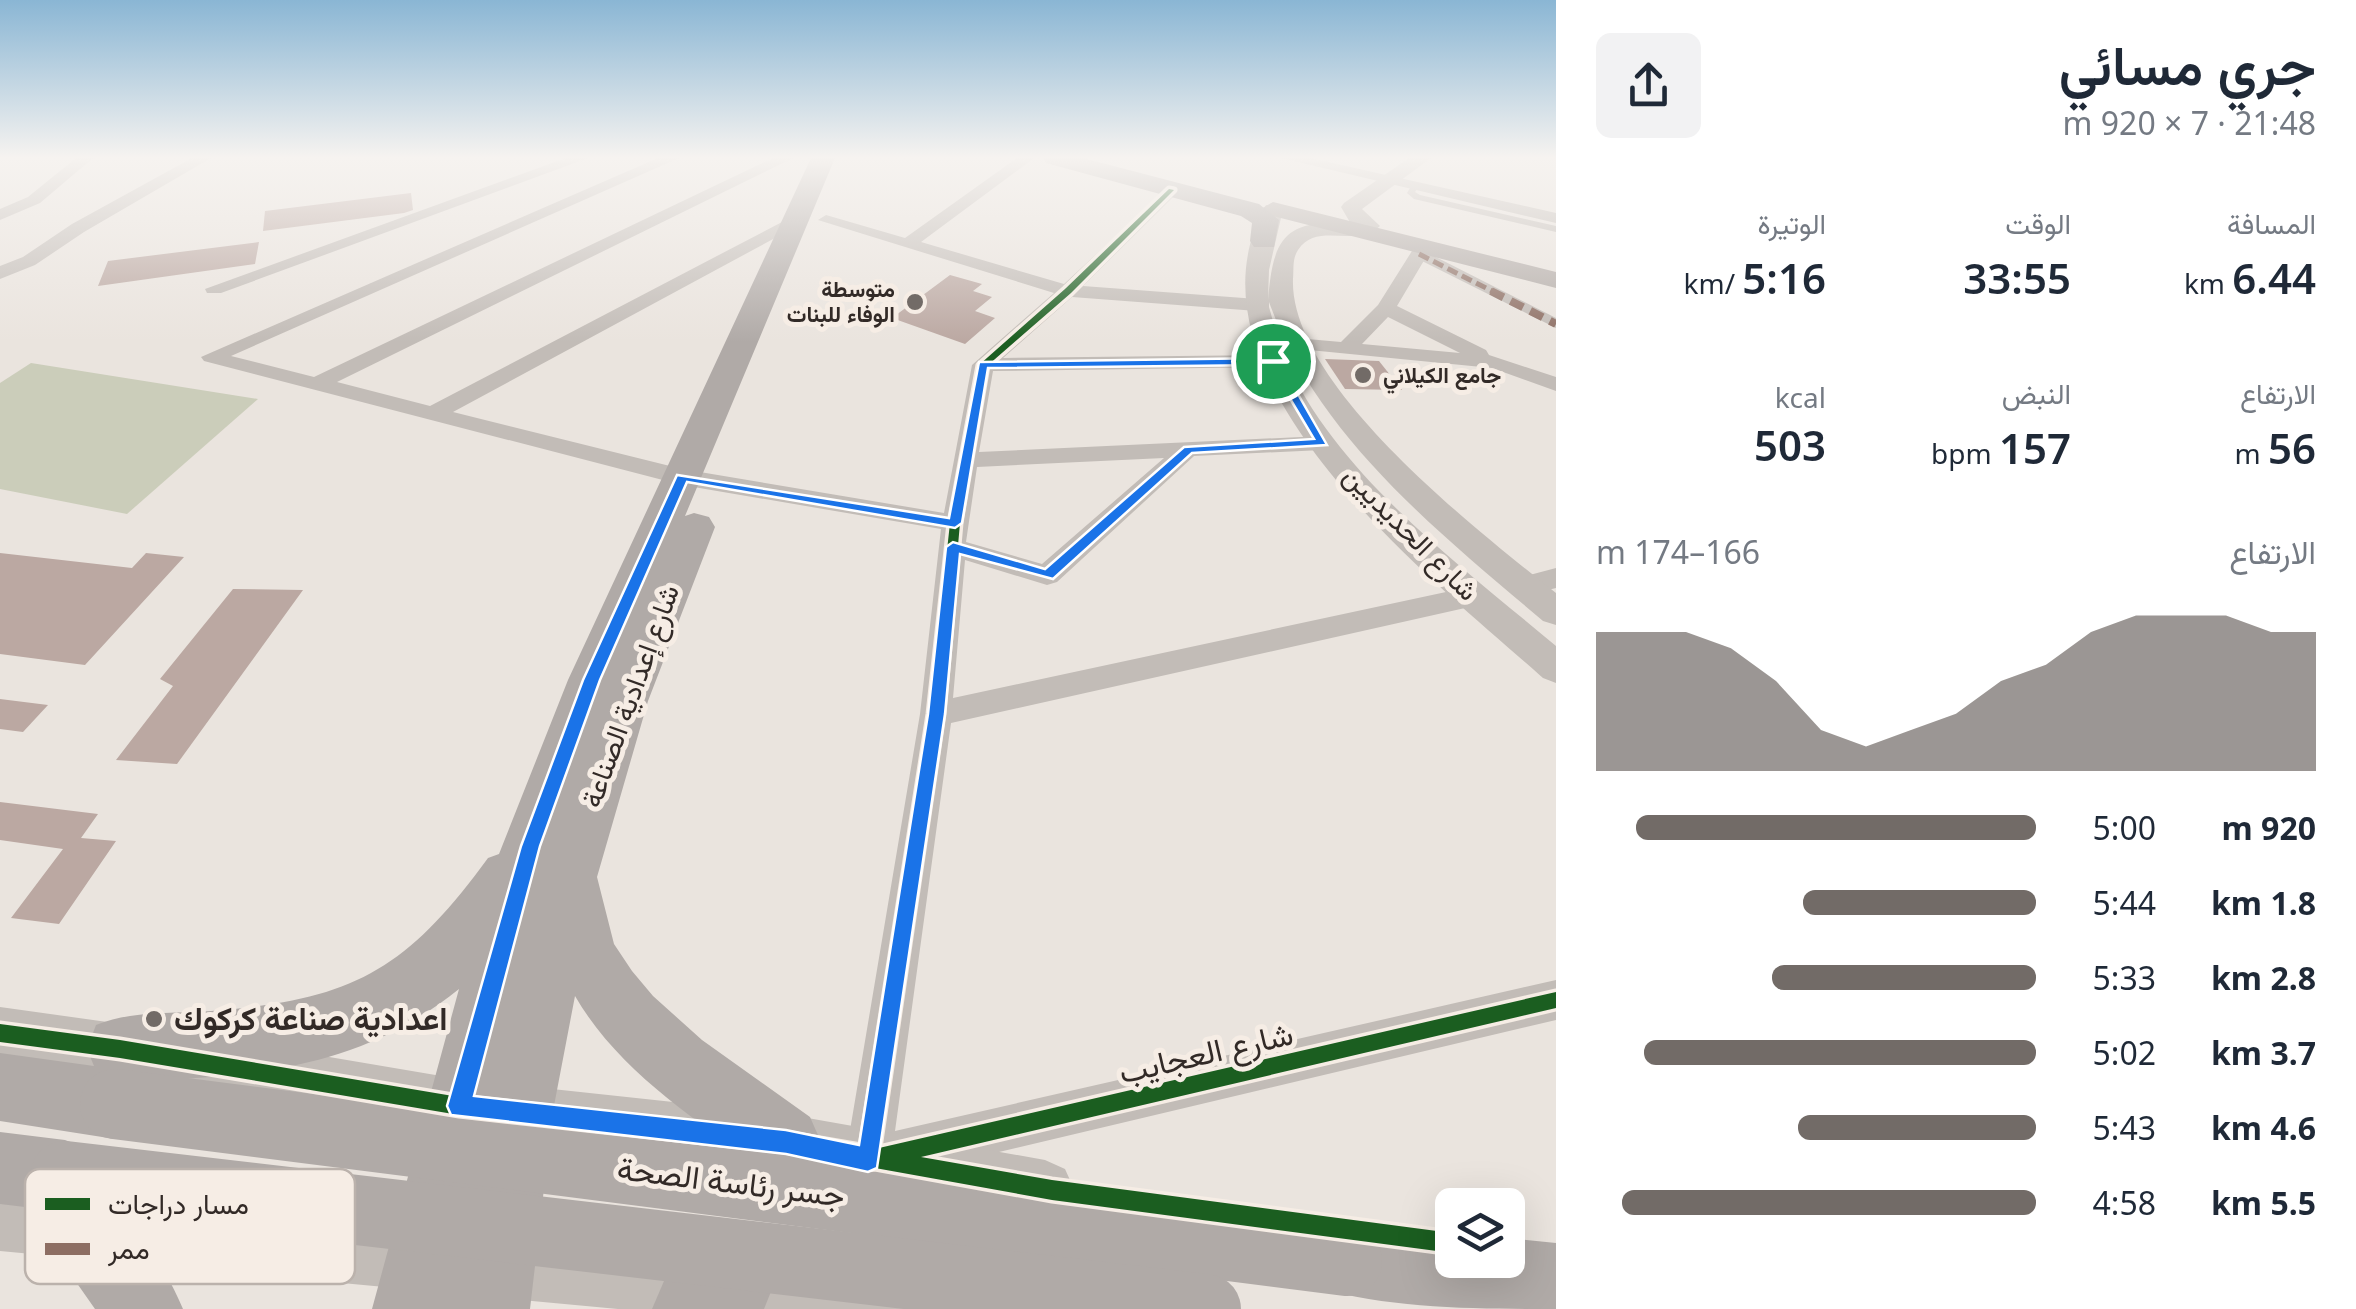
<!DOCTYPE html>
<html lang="ar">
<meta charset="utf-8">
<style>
body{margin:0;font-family:"Noto Sans",Vazirmatn,sans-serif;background:#f2f2f3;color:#1f2937;direction:rtl;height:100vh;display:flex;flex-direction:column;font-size:38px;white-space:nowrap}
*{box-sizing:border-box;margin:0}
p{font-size:32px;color:#747a83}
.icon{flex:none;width:55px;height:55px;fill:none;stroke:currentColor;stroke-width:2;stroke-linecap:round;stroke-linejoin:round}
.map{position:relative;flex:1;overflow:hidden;direction:ltr}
.panel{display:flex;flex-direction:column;background:#fff;width:800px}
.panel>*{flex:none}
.controls{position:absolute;left:1435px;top:1188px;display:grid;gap:20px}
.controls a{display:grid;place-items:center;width:90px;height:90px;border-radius:15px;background:#fff;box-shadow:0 10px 40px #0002;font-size:50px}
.pin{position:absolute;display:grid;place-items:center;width:85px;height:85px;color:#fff;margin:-42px;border:5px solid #fff;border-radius:50%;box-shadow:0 2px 10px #0007}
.round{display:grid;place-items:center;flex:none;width:105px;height:105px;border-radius:15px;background:#f2f2f3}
.overview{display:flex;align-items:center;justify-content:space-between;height:170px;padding:0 40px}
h1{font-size:55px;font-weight:600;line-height:75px}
.figures{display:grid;grid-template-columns:repeat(3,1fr);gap:15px;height:170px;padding:10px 40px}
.figures div{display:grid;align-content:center}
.figures b{font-size:42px;font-weight:600}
.figures small{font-size:28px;font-weight:400}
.figures p{font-size:28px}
.chart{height:280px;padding:20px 40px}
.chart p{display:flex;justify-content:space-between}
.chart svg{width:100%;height:180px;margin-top:10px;fill:#726b67;opacity:.7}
ul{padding:0 40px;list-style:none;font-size:32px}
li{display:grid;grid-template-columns:160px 120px 1fr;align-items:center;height:75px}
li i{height:25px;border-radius:12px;background:#726b67}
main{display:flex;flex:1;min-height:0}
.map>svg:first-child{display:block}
.green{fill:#cbcdba}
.building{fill:#bba8a2}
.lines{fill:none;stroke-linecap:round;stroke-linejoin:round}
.service{fill:#c2bcb7;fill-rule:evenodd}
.pedestrian{fill:#c2bcb7;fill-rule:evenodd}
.minor{fill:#c2bcb7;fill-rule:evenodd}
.tertiary{fill:#c2bcb7;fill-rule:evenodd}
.secondary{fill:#b3aca8;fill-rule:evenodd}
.primary{fill:#b0aaa7;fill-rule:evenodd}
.primary-bridge{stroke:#b0aaa7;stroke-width:70}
.quiet-far1{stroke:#8d6e63;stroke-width:5;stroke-dasharray:11 5;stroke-linecap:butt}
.quiet{stroke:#8d6e63;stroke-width:8;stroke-dasharray:14 8;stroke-linecap:butt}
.cycleway-casing{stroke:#f6ede5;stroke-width:7}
.cycleway{fill:#1b5e20;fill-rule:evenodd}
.route{fill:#1a73e8;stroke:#fff;stroke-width:2.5;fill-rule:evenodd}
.poi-dot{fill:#726b67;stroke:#f6ede5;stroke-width:4}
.labels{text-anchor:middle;stroke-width:10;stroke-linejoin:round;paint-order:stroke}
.far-poi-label{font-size:22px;font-weight:bold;fill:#322a27;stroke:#f6ede5;text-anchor:end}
.street-label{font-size:28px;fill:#322a27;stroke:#f6ede5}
.near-poi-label{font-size:32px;font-weight:bold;fill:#322a27;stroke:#f6ede5;text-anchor:start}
.near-street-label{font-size:32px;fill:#322a27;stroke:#f6ede5}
.key{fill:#f6ede5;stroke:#bbb2ac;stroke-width:2.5}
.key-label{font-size:28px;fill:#322a27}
</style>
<main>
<section class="panel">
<div class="overview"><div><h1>جري مسائي</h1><p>21:48 · 7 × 920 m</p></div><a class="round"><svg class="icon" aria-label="share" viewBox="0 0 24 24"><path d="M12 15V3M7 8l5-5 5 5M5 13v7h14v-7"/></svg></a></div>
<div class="figures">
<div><p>المسافة</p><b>6.44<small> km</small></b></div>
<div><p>الوقت</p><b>33:55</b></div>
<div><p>الوتيرة</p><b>5:16<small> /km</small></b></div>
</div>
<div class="figures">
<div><p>الارتفاع</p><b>56<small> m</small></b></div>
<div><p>النبض</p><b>157<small> bpm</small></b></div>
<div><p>kcal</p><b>503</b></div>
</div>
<div class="chart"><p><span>الارتفاع</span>166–174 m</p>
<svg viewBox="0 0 160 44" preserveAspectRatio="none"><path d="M0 44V10L10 10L20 10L30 14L40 22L50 34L60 38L70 34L80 30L90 22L100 18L110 10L120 6L130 6L140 6L150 10L160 10V44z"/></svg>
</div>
<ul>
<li><b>920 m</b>5:00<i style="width:91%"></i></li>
<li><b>1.8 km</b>5:44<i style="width:53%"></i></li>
<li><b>2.8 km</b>5:33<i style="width:60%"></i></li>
<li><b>3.7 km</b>5:02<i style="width:89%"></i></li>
<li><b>4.6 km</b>5:43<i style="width:54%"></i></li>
<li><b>5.5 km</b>4:58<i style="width:94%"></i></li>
</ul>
</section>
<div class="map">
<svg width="1556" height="1309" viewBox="0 0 1556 1309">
<rect width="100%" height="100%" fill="#eae4de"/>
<!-- green -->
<path class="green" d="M31,363l227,36 -131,115 -127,-25v-106z"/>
<!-- building -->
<g class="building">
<path d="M411,193l2,17 -9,3 -141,18 2,-20z"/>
<path d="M259,242l-4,22 -157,22 10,-25z"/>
<path d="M950,275l32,9 -9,7 19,6 -17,14 20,7 -30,26 -73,-26z"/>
<path d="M1325,359l54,2 23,29 -57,-1z"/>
<path d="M0,553l132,15 14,-15 38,4 -99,108 -85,-11z"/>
<path d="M233,589l70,1 -126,174 -61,-4 57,-74 -13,-7z"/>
<path d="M0,699l48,6 -25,27 -23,-3z"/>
<path d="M0,802l98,12 -17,24 35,3 -57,83 -48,-6 52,-69 -63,-9z"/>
</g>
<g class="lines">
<!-- service -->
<path class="service" d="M1413,183l7,2 -5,7 5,3 136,31v6l-142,-33 -7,-6z"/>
<!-- pedestrian -->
<path class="pedestrian" d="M1414,251h10l132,67v10l-142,-71z"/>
<!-- minor -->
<g class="minor">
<path d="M76,158h17l-53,45 -40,17v-11l28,-12z"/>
<path d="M192,158h19l-127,74 -49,33 -35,14v-13l23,-9 49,-33z"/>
<path d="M566,158h22l-367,135h-14l-2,-4z"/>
<path d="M658,158h21l-448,198 83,21 459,-219h20l-456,224 93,24 352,-184 8,5 -2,4 -335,181 229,57 262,44 28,-148 82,-72 -236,-73 8,-5 79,23 112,-80h17l-113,84 143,42 107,-99 8,5 -2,3 -94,93 174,13 10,6 -10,6 -185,-14 -69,61 270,-3 11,6 -11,6 -280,4 -14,81 343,-16 12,7 -12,7 -128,6 -137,126 -10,3 -82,-25 -12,138 521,-112 10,3 4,7 -4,7 -10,3 -523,117 -56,408 661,-151v40l-688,163 -16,-7 -7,-16 75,-446 21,-185 -259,-44 -478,-124 -3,-4zM1164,458l-122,106 -76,-22 11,-75z"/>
<path d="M1281,158h29l246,55v10z"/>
<path d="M1423,242l9,5 -35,59 89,44 3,5 67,22v14l-64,-23 -203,-20 -3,-4 10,-6 45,4 37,-37 39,-62zM1388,317l72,36 -98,-9z"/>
<path d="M1556,568v20l-32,8 -10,-3 -4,-7 4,-7z"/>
</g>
<!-- tertiary -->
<g class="tertiary">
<path d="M1409,158h22l-69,51 18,17c-25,23 -63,-5 -82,24 -6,9 -4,19 -5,29 -4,106 185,252 263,314v32l-13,-4c-106,-90 -226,-185 -274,-319v5c5,17 9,35 16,51 50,116 177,209 271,288v37l-13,-5c-111,-99 -373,-302 -277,-473h14l3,4 -14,61 -1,30c5,-61 16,-82 83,-76l-10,-17 3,-4z"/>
<path d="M0,1007l136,19 19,7 7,19 -7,19 -19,7 -136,-19z"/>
<path d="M205,1036l254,43 326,35 260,46 20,9 9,20 -9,20 -20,9 -260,-48 -326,-37 -254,-43 -19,-8 -8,-19 8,-19z"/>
<path d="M0,1191l733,67 153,20 22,9 9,22h-299l-618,-58z"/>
</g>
<!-- secondary -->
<path class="secondary" d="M1273,202l283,70v16l-291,-74 -4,-5z"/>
<!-- primary -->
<g class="primary">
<path d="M811,158h24l-150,358 9,-3 15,4 6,10 -67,174 -51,176 17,67 18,27 21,25 49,44 108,77 11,25 -11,25 -25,11 -25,-11c-68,-50 -142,-97 -185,-171l-22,115 -23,198h-158l87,-320c-97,78 -199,87 -319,92l10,23 -11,24 -24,11 -115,-18v-68l94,13 -7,-17 9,-24c37,-15 76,-11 115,-14 140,-11 194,-39 277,-153l11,-4 69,-174z"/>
<path d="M1043,158h40l176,46 20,16 -5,27h-20l-4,-6 2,-18 -11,-7 -195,-53z"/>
<path d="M0,1132l65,8 26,10 10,26 -8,21c40,16 73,72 90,112h-88l-35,-50 -11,-27 9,-21 -58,-7z"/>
<path d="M1347,1223l105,10v27h56v-22l48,5v66c-76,0 -165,0 -236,-21l-11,-27 11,-27z"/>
<path d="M733,1250l28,11 11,28 -8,20h-112l12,-28z"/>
</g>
<!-- primary-bridge -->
<g class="primary-bridge">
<path d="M115,1104l1232,157"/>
<path d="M65,1176l1141,133"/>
</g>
<!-- quiet-far1 -->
<path class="quiet-far1" d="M1419,254l77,39"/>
<!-- quiet -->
<path class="quiet" d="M1491,291l65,33"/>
<defs>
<path id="cycleway" d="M1169,189l5,1 -103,103 -84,73 -27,157 -17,191 -64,434 677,-156v16l-635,149 131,23 400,53v20l-400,-53 -177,-32 -7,1 -7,-4 -76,-14 -326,-36 -339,-57 -120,-16v-18l120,16 339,57 326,36 76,13 68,-432 21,-191 29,-158 86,-76z"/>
</defs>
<!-- cycleway casing -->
<use href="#cycleway" class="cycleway-casing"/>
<!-- cycleway -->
<use href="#cycleway" class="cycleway"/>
</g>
<!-- sky -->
<linearGradient id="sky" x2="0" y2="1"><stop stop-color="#8ab6d4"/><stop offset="0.46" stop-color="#f6f3f0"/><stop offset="1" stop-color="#f6f3f0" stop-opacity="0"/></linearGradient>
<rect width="1556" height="342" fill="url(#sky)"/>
<!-- route -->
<path class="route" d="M1273,358l6,3 48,84 -135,8 -139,126 -93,-25 -15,160 -68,454 -9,4 -82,-18 -335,-39 -4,-9 74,-260 62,-166 94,-205 272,43 30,-156zM1270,365l44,74 -130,8 -139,122 -92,-27 -7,5 -18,167 -69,431 -73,-15 -312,-34 66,-250 60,-166 87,-198 268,46 7,-5 26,-155z"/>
<!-- markers -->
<g class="poi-dot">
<circle cx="915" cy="302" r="10"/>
<circle cx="1363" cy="375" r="10"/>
<circle cx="154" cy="1019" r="10"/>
</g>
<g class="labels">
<!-- far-poi labels -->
<g class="far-poi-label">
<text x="895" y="297">متوسطة<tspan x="895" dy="25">الوفاء للبنات</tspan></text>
<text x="1383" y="383" text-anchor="start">جامع الكيلاني</text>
</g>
<!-- street labels -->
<g class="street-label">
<text transform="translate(1411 533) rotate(45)" y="10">شارع الحديديين</text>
<text transform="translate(630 696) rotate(-70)" y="10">شارع إعدادية الصناعة</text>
</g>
<!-- near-poi labels -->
<g class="near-poi-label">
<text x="174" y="1030">اعدادية صناعة كركوك</text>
</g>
<!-- near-street labels -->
<g class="near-street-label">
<text transform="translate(1206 1053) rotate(-13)" y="11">شارع العجايب</text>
<text transform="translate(731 1182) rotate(7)" y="11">جسر رئاسة الصحة</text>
</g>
</g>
<!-- legend -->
<rect x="25" y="1169" width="330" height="115" rx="15" class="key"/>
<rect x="45" y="1198" width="45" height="12" fill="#1b5e20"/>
<rect x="45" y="1243" width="45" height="12" fill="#8d6e63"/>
<g class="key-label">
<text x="108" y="1214">مسار دراجات</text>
<text x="108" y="1259">ممر</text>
</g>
</svg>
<div class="controls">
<a><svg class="icon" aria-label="layers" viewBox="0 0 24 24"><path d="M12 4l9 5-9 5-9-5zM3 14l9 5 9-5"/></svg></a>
</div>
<div class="pin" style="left:1273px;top:361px;background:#1e9e55"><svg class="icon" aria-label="arrive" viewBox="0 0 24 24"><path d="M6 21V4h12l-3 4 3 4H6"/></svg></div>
</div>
</main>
